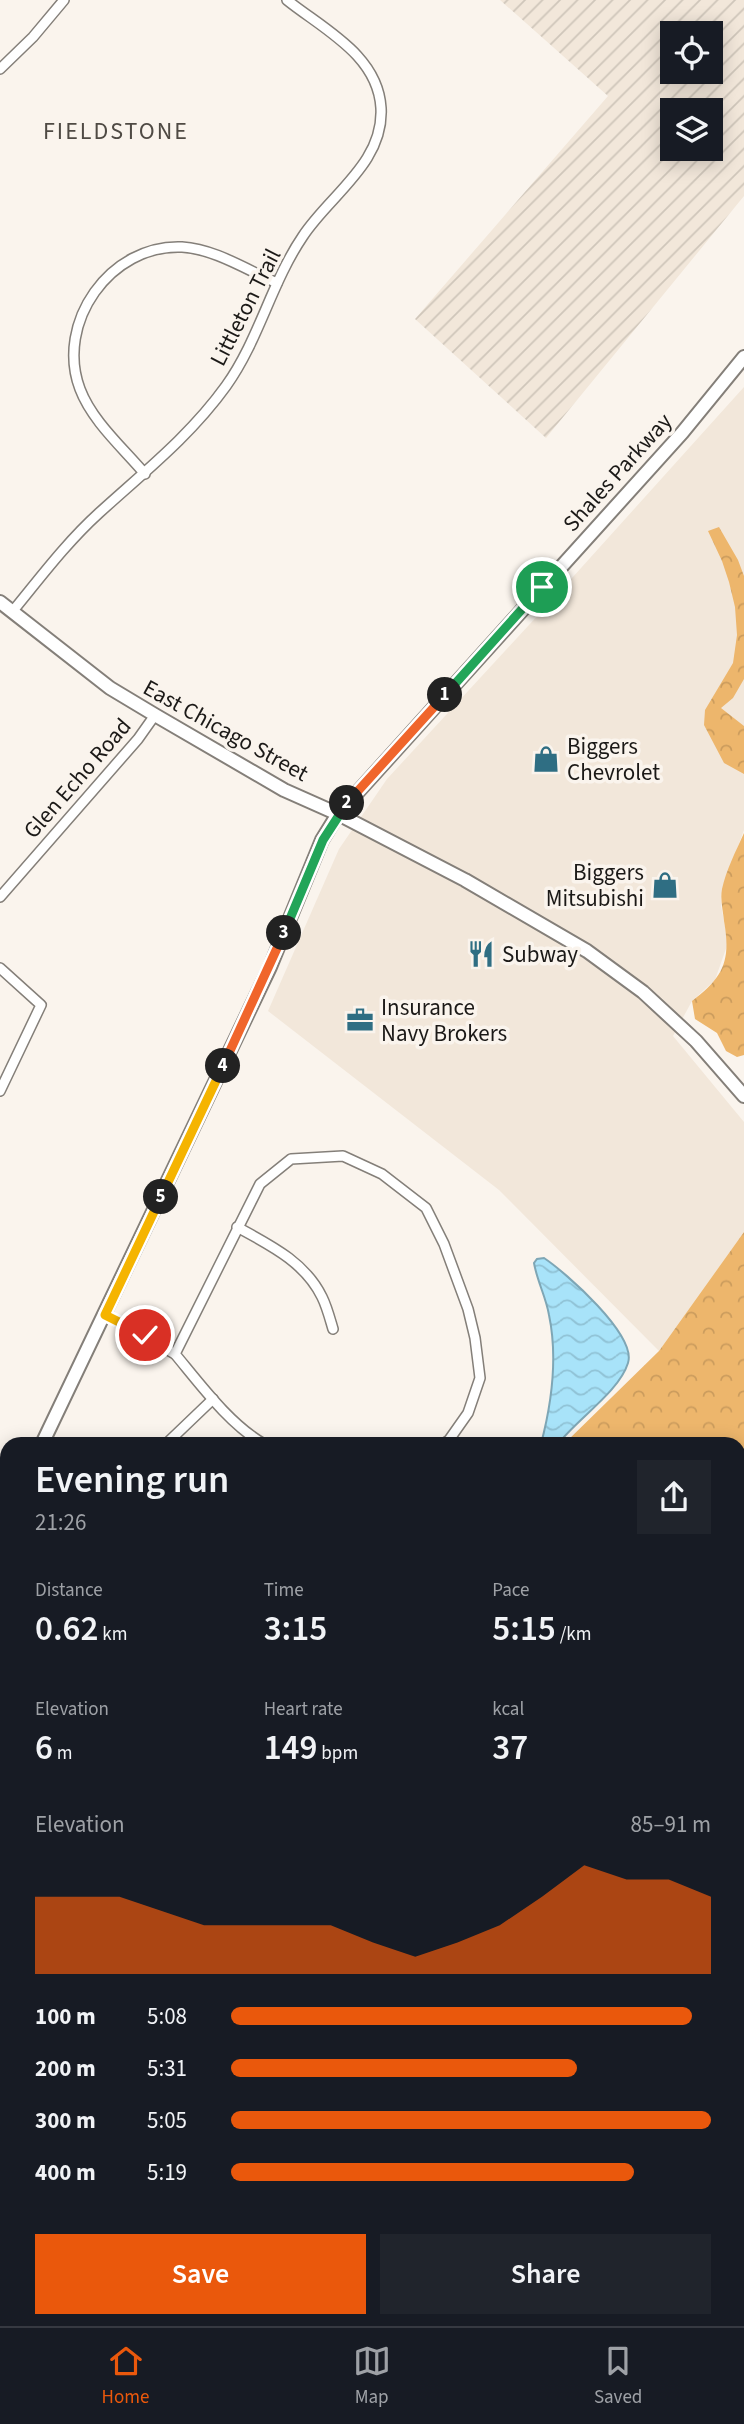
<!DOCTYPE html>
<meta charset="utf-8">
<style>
body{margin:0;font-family:"Source Sans 3",sans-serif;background:#20242c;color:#f1f3f6;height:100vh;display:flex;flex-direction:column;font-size:26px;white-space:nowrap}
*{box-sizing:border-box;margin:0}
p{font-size:23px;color:#9ea1a6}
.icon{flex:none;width:38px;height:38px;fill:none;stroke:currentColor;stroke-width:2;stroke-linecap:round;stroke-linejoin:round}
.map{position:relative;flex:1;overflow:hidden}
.side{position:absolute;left:0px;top:1437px;width:746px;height:891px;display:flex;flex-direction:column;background:#171b24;border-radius:21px 21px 0 0;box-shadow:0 4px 18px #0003}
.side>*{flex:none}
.controls{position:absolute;left:660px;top:21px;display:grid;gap:14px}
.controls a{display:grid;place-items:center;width:63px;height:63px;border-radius:0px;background:#171b24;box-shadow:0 4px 18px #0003;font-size:35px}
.pin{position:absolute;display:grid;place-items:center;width:60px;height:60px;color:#fff;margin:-30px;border:4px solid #fff;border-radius:50%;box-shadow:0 2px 7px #0007}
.km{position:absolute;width:35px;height:35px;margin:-18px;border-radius:50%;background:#222;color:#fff;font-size:19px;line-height:35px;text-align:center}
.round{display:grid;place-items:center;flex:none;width:74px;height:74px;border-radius:0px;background:#20242c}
.head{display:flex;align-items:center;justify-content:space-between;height:119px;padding:0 35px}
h1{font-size:38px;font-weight:600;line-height:52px}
.metrics{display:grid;grid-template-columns:repeat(3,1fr);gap:10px;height:119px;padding:7px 35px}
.metrics div{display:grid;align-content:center}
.metrics b{font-size:35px;font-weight:600}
.metrics small{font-size:19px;font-weight:400}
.metrics p{font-size:19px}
.chart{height:196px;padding:14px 35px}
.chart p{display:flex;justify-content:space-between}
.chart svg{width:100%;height:126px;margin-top:7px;fill:#ea580c;opacity:.7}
.button{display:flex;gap:14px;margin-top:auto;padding:14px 35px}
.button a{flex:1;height:80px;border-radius:0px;background:#ea580c;color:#fff;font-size:28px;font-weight:600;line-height:80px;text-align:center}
.button a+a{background:#20242c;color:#f1f3f6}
ul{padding:0 35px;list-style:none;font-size:23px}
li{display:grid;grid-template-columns:112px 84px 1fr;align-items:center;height:52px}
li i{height:18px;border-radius:9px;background:#ea580c}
.tab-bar{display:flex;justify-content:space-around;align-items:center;height:98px;border-top:2px solid #363941;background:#171b24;font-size:19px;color:#9ea1a6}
.tab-bar a{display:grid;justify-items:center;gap:4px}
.tab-bar .current{color:#ea580c}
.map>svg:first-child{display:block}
.built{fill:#f2e7da}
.industrial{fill:url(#industrial-furrows);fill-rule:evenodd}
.forest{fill:url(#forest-crowns)}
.water{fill:url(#water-waves);stroke:#7ea6b5;stroke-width:2}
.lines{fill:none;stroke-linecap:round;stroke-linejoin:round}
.stream{stroke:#7ea6b5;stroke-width:2.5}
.street-casing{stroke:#847f79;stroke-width:12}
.secondary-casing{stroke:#847f79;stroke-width:16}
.street{stroke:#fff;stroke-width:9}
.secondary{stroke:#fff;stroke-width:12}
.split-1-casing{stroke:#fff;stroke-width:14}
.split-2-casing{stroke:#fff;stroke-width:14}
.split-3-casing{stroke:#fff;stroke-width:14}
.split-4-casing{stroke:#fff;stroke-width:14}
.split-5-casing{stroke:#fff;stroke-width:14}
.split-6-casing{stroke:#fff;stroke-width:14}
.split-1{stroke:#22a559;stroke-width:9}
.split-2{stroke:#f0652b;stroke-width:9}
.split-3{stroke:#22a559;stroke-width:9}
.split-4{stroke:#f0652b;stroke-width:9}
.split-5{stroke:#f5b400;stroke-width:9}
.split-6{stroke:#f5b400;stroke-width:9}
.labels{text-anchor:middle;stroke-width:7;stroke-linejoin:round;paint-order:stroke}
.street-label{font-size:23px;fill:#1b1917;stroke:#faf4ed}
.poi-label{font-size:23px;fill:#1b1917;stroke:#faf4ed;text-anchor:start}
.neighbourhood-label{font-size:24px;letter-spacing:2px;fill:#4f4a44;stroke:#faf4ed}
</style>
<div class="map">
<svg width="744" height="2326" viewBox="0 0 744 2326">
<defs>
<pattern id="industrial-furrows" width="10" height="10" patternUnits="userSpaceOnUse" patternTransform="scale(1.75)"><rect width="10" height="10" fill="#f2e7da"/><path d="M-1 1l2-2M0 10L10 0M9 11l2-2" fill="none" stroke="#cfc6ba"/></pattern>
<pattern id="forest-crowns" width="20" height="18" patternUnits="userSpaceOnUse" patternTransform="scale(1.75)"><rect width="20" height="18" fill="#edb66c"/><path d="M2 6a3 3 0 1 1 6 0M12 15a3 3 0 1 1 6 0" fill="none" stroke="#cb9c5d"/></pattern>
<pattern id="water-waves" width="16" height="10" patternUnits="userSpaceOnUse" patternTransform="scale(1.75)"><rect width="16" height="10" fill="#a8e3f9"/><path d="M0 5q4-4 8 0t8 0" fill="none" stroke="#90c2d5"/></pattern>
</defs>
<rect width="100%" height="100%" fill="#faf4ed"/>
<!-- built -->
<path class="built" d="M744,387v443l-22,60 -1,15 7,38 -13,37 -23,21 -19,35 71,86v110l-85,119 -160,-161 -231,-179 71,-162 48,-70 176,-191z"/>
<!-- industrial -->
<path class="industrial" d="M500,0h244v196l-198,242 -131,-119 193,-223zM672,33h38v39h-38zM672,110h38v39h-38z"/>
<!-- forest -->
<g class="forest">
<path d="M719,527l19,33 6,16v103l-11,19 -12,10 23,18v48l-20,-11 -20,-38 1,-15 28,-47 4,-28 -2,-28 -6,-25 -7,-21 -14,-30z"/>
<path d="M744,833v222l-7,2 -11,-6 -9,-18 -22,-14 -3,-18c32,-24 39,-41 32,-80 -1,-11 -4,-21 -2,-32 4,-19 14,-38 22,-56z"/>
<path d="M744,1232v255l-5,4 -1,-47h-174l95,-93z"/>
<path d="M7,1589v99l-7,5v-92z"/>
</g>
<!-- water -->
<path class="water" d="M544,1258c21,14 93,77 84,105 -9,29 -51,56 -70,81h-17c11,-42 17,-86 8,-129 -3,-18 -12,-34 -15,-52l3,-4z"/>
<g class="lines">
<!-- stream -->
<g class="stream">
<path d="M738,1476l6,-5"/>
<path d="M0,1574l7,1"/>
</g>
<defs>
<g id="street">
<path d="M0,69l33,-32 31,-37"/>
<path d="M145,474c-22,-26 -53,-53 -65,-85 -25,-66 30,-145 102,-142 33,2 65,23 95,36"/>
<path d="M12,612c28,-34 54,-69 87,-99 45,-41 91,-77 127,-127 33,-46 45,-103 77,-150 27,-41 81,-73 78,-128 -3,-53 -58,-79 -94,-108"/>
<path d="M0,897l138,-158 17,-24"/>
<path d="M0,968l41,37 -41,86"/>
<path d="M237,1227c33,18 68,35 85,70 5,10 8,22 11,32"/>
<path d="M105,1315l70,39"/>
<path d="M166,1444l47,-45"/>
<path d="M264,1444c-34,-19 -64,-60 -89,-90l85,-170 31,-25 52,-3 39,18 44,34 18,36 24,65 7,29 5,40 -12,35 -19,27 -6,4"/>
<path d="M738,1684l6,11"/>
<path d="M0,1765l7,-6"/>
<path d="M738,1915l6,7"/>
<path d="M740,1938l4,6"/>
<path d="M0,1991l7,4"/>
<path d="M0,2089l7,4"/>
<path d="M0,2215l7,5"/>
<path d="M158,2320l9,6"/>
<path d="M356,2320l8,6"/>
<path d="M400,2326l3,-6"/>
</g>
<g id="secondary">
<path d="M0,602l110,86 45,27 129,75 54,24 127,66 122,71 56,41 53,49 48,55"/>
<path d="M42,1444l228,-477 52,-127 16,-26 344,-381 62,-76"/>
<path d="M0,1533l7,-15"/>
</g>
</defs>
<!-- street casing -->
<use href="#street" class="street-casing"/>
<!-- secondary casing -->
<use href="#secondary" class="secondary-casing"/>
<!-- street -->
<use href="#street" class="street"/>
<!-- secondary -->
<use href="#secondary" class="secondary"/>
</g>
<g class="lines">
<defs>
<path id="split-1" d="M445,695l97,-108"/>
<path id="split-2" d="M347,803l98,-108"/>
<path id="split-3" d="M284,933l39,-93 24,-37"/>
<path id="split-4" d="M223,1066l61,-133"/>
<path id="split-5" d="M161,1197l62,-131"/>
<path id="split-6" d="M145,1335l-40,-20 56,-118"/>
</defs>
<!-- split-1 casing -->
<use href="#split-1" class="split-1-casing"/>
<!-- split-2 casing -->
<use href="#split-2" class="split-2-casing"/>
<!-- split-3 casing -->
<use href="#split-3" class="split-3-casing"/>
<!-- split-4 casing -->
<use href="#split-4" class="split-4-casing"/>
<!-- split-5 casing -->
<use href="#split-5" class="split-5-casing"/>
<!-- split-6 casing -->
<use href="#split-6" class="split-6-casing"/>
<!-- split-1 -->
<use href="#split-1" class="split-1"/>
<!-- split-2 -->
<use href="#split-2" class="split-2"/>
<!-- split-3 -->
<use href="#split-3" class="split-3"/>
<!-- split-4 -->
<use href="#split-4" class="split-4"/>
<!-- split-5 -->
<use href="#split-5" class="split-5"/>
<!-- split-6 -->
<use href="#split-6" class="split-6"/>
</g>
<!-- icons -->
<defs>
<symbol id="shop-bare" viewBox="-9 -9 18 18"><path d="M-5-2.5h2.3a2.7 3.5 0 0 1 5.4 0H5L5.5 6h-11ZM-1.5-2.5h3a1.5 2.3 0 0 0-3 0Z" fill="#2f6e83" stroke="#faf4ed" stroke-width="2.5" paint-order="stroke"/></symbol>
<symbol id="restaurant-bare" viewBox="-9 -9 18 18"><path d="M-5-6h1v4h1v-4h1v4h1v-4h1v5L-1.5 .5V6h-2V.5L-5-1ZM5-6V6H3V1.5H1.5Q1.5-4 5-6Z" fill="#2f6e83" stroke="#faf4ed" stroke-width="2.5" paint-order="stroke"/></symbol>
<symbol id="office-bare" viewBox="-9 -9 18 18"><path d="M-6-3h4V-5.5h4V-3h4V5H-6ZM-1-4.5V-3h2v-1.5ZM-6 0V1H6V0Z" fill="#2f6e83" stroke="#faf4ed" stroke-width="2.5" paint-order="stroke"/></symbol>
</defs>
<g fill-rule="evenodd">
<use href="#shop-bare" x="527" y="740" width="38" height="38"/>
<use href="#shop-bare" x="646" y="866" width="38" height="38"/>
<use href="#restaurant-bare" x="462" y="935" width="38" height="38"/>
<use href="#office-bare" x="341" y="1001" width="38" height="38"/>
</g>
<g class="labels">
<!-- street labels -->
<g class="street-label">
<text transform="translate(245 307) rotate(-63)" y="8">Littleton Trail</text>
<text transform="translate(617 472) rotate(-48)" y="8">Shales Parkway</text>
<text transform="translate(226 730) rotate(29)" y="8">East Chicago Street</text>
<text transform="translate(77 778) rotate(-49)" y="8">Glen Echo Road</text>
</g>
<!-- poi labels -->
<g class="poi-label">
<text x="567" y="754">Biggers<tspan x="567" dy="26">Chevrolet</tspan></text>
<text x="644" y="880" text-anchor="end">Biggers<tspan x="644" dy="26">Mitsubishi</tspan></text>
<text x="502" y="962">Subway</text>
<text x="381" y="1015">Insurance<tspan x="381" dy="26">Navy Brokers</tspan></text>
</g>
<!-- neighbourhood labels -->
<g class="neighbourhood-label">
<text x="116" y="139">FIELDSTONE</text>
</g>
</g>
</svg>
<div class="controls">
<a><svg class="icon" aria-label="locate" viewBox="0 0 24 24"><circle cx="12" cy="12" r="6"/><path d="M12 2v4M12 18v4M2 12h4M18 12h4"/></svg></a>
<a><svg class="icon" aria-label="layers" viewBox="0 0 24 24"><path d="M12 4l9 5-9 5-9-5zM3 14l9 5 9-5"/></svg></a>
</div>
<div class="pin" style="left:542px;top:587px;background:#1e9e55"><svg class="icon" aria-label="arrive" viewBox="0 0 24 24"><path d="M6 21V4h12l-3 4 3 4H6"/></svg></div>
<div class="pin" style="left:145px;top:1335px;background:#d93025"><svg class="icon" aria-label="check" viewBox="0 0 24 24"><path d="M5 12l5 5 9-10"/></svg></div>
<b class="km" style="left:445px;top:695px">1</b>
<b class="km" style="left:347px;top:803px">2</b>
<b class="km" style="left:284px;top:933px">3</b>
<b class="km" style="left:223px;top:1066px">4</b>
<b class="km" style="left:161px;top:1197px">5</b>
<section class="side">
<div class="head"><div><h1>Evening run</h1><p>21:26</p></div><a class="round"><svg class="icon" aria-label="share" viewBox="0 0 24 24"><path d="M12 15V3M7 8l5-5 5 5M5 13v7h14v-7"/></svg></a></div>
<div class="metrics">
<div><p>Distance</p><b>0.62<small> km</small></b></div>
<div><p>Time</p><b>3:15</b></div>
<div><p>Pace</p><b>5:15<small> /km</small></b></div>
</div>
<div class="metrics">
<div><p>Elevation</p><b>6<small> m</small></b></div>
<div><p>Heart rate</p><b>149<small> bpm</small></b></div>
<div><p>kcal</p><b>37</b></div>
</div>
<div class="chart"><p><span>Elevation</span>85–91 m</p>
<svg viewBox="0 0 160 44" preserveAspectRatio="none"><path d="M0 44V17L10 17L20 17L30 22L40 27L50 27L60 27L70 27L80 33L90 38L100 33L110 27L120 17L130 6L140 11L150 11L160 17V44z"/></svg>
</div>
<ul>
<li><b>100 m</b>5:08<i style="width:96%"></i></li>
<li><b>200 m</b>5:31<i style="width:72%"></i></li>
<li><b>300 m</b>5:05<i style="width:100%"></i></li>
<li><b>400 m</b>5:19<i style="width:84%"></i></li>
</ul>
<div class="button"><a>Save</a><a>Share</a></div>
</section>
</div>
<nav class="tab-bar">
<a class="current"><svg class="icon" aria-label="home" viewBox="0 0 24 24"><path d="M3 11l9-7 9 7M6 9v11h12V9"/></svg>Home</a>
<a><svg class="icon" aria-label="map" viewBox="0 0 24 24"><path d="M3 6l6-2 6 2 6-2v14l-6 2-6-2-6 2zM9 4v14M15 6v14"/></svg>Map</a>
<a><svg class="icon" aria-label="saved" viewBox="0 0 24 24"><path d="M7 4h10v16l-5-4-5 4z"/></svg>Saved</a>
</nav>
